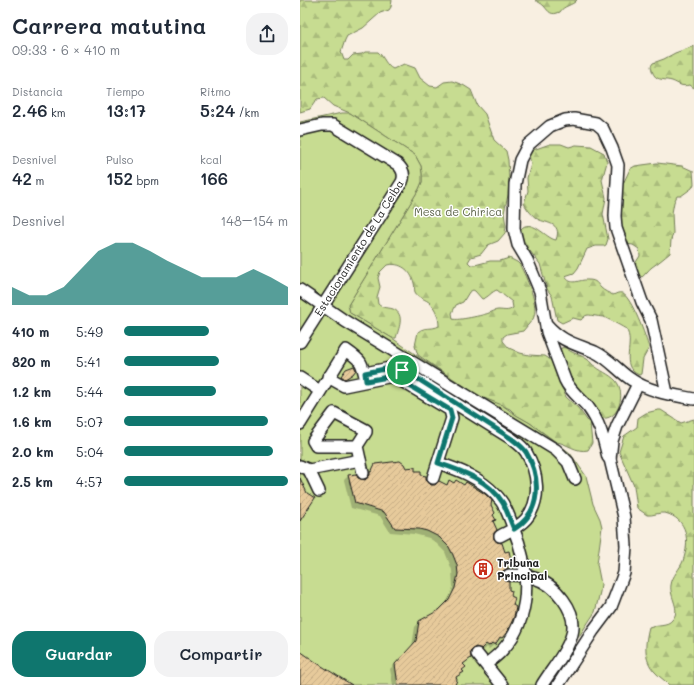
<!DOCTYPE html>
<html lang="es">
<meta charset="utf-8">
<style>
body{margin:0;font-family:Mali,sans-serif;background:#f2f2f3;color:#1f2937;height:100vh;display:flex;flex-direction:column;font-size:15px;white-space:nowrap}
*{box-sizing:border-box;margin:0}
p{font-size:13px;color:#747a83}
.icon{flex:none;width:22px;height:22px;fill:none;stroke:currentColor;stroke-width:2;stroke-linecap:round;stroke-linejoin:round}
.map{position:relative;flex:1;overflow:hidden}
.panel{display:flex;flex-direction:column;background:#fff;width:300px}
.panel>*{flex:none}
.pin{position:absolute;display:grid;place-items:center;width:34px;height:34px;color:#fff;margin:-17px;border:2px solid #fff;border-radius:50%;box-shadow:0 1px 4px #0007}
.round{display:grid;place-items:center;flex:none;width:42px;height:42px;border-radius:16px;background:#f2f2f3}
.overview{display:flex;align-items:center;justify-content:space-between;height:68px;padding:0 12px}
h1{font-size:22px;font-weight:600;line-height:30px}
.metrics{display:grid;grid-template-columns:repeat(3,1fr);gap:6px;height:68px;padding:4px 12px}
.metrics div{display:grid;align-content:center}
.metrics b{font-size:17px;font-weight:600}
.metrics small{font-size:11px;font-weight:400}
.metrics p{font-size:11px}
.chart{height:112px;padding:8px 12px}
.chart p{display:flex;justify-content:space-between}
.chart svg{width:100%;height:72px;margin-top:4px;fill:#0f766e;opacity:.7}
.cta{display:flex;gap:8px;margin-top:auto;padding:8px 12px}
.cta a{flex:1;height:46px;border-radius:16px;background:#0f766e;color:#fff;font-size:16px;font-weight:600;line-height:46px;text-align:center}
.cta a+a{background:#f2f2f3;color:#1f2937}
ul{padding:0 12px;list-style:none;font-size:13px}
li{display:grid;grid-template-columns:64px 48px 1fr;align-items:center;height:30px}
li i{height:10px;border-radius:5px;background:#0f766e}
main{display:flex;flex:1;min-height:0}
.map>svg:first-child{display:block}
.forest{fill:url(#forest-firs);stroke:#727c56;fill-rule:evenodd}
.garden{fill:#c7dc91;stroke:#727c56}
.shadow{fill:#0003}
.building{fill:url(#building-hatch);stroke:#1c1c1c}
.lines{fill:none;stroke-linecap:round;stroke-linejoin:round}
.minor-casing{stroke:#1c1c1c;stroke-width:14}
.minor{stroke:#fff;stroke-width:11}
.route-casing{stroke:#fff;stroke-width:8}
.route{stroke:#0f766e;stroke-width:5}
.labels{text-anchor:middle;stroke-width:3;stroke-linejoin:round;paint-order:stroke}
.park-label{font-size:11px;fill:#585f45;stroke:#fff}
.street-label{font-size:11px;fill:#1c1c1c;stroke:#fff}
.poi-label{font-size:11px;font-weight:bold;fill:#1c1c1c;stroke:#fff;text-anchor:start}
</style>
<main>
<section class="panel">
<div class="overview"><div><h1>Carrera matutina</h1><p>09:33 · 6 × 410 m</p></div><a class="round"><svg class="icon" aria-label="share" viewBox="0 0 24 24"><path d="M12 15V3M7 8l5-5 5 5M5 13v7h14v-7"/></svg></a></div>
<div class="metrics">
<div><p>Distancia</p><b>2.46<small> km</small></b></div>
<div><p>Tiempo</p><b>13:17</b></div>
<div><p>Ritmo</p><b>5:24<small> /km</small></b></div>
</div>
<div class="metrics">
<div><p>Desnivel</p><b>42<small> m</small></b></div>
<div><p>Pulso</p><b>152<small> bpm</small></b></div>
<div><p>kcal</p><b>166</b></div>
</div>
<div class="chart"><p><span>Desnivel</span>148–154 m</p>
<svg viewBox="0 0 160 44" preserveAspectRatio="none"><path d="M0 44V33L10 38L20 38L30 33L40 22L50 11L60 6L70 6L80 11L90 17L100 22L110 27L120 27L130 27L140 22L150 27L160 33V44z"/></svg>
</div>
<ul>
<li><b>410 m</b>5:49<i style="width:52%"></i></li>
<li><b>820 m</b>5:41<i style="width:58%"></i></li>
<li><b>1.2 km</b>5:44<i style="width:56%"></i></li>
<li><b>1.6 km</b>5:07<i style="width:88%"></i></li>
<li><b>2.0 km</b>5:04<i style="width:91%"></i></li>
<li><b>2.5 km</b>4:57<i style="width:100%"></i></li>
</ul>
<div class="cta"><a>Guardar</a><a>Compartir</a></div>
</section>
<div class="map">
<svg width="394" height="685" viewBox="0 0 394 685">
<defs>
<pattern id="forest-firs" width="22" height="20" patternUnits="userSpaceOnUse"><rect width="22" height="20" fill="#c7dc91"/><path d="M5 1l3.5 6h-7zM16 11l3.5 6h-7z" fill="#aabc7c"/></pattern>
<pattern id="building-hatch" width="6" height="6" patternUnits="userSpaceOnUse"><rect width="6" height="6" fill="#e7ca9b"/><path d="M-1 1l2-2M0 6l6-6M5 7l2-2" fill="none" stroke="#c6ad85"/></pattern>
</defs>
<rect width="100%" height="100%" fill="#f8efe1"/>
<filter id="ink" filterUnits="userSpaceOnUse"><feTurbulence type="fractalNoise" baseFrequency=".025" numOctaves="2"/><feDisplacementMap in="SourceGraphic" scale="8" xChannelSelector="R" yChannelSelector="G"/><feConvolveMatrix kernelMatrix="1 2 1 2 8 2 1 2 1" color-interpolation-filters="sRGB"/></filter>
<g filter="url(#ink)">
<!-- forest -->
<g class="forest">
<path d="M0,0h92l-1,7 -2,3 -9,3 -17,15 -16,8 -2,4 -4,12 3,8h4l5,-5 9,-1 3,-2h13c6,5 8,14 15,17l11,-5 11,4 5,10 10,8 7,1 7,-5 8,-1 11,4 8,5 6,15 8,9 9,26 12,11 2,9 1,19 -1,16 -4,18 2,13 -1,7 -7,8 -10,4 -7,9 -10,3 -3,5 3,3h4l15,-4h10l9,-3 8,4 3,3c6,12 20,41 13,54 -3,4 -7,8 -10,12l-16,3 -4,3v4l6,7 11,5 9,2 16,1 6,4 15,37 12,11 12,16 2,19 -4,7c-12,3 -21,-7 -32,-8l-26,-19 -14,-8 -6,-6 -34,-14 -58,-40 -3,-9 3,-14c7,-6 14,-2 21,-6 0,-8 -3,-17 -9,-23 -4,-4 -12,-5 -15,-11 -1,-3 0,-6 -1,-9 -3,-13 -14,-21 -27,-18l-7,7 -2,6 2,9 -3,10 1,7c5,5 9,3 15,5 13,5 5,21 3,29h-4l-42,-25 -2,-8 71,-116 3,-7v-8l-1,-8 -6,-11 -65,-42 -17,-7 -9,-8 -7,1 -7,10 -10,3zM173,290l2,1 7,8c6,-1 10,-8 15,-9l15,12 1,6c-5,4 -9,2 -15,2 -3,0 -6,2 -9,3 -5,2 -32,8 -36,6l-1,-6 4,-8 7,-3 6,-10z"/>
<path d="M235,0h42c-5,6 -13,5 -17,12 -9,4 -11,0 -16,-6 -3,-3 -6,-4 -9,-6z"/>
<path d="M394,46v42l-4,-3c-10,2 -10,-1 -18,-4 -12,-3 -18,1 -21,-15l2,-3 11,-4 11,-6z"/>
<path d="M250,144h11l8,3 7,-2 15,1 13,7 3,9 -5,18 4,18 -3,16 5,25 -2,6 -2,1h-8l-9,3 -9,19 -4,5 -9,3c6,11 14,3 23,4 9,0 9,4 13,8 3,3 8,5 12,7 3,-1 5,-3 9,-2 10,5 24,44 27,55l-6,11 -2,15 -2,1c-21,-9 -3,-32 -13,-46 -1,-1 -20,-11 -22,-12 -3,0 -13,-2 -16,-2 -3,0 -5,3 -7,5l-8,-2 -11,5 -5,-3 -5,-24 -5,-7 -7,-25 -10,-13 -8,-6 -2,-15c11,-14 26,9 36,10 7,-19 -12,-16 -20,-22 -5,-4 -10,-10 -12,-15l4,-12 -1,-13 4,-14 -2,-9 4,-5z"/>
<path d="M357,163l25,3 11,5 1,13 -2,4 -11,8h-4l-3,6 -2,11 1,20 -2,7 -1,13c-6,5 -12,10 -18,14 -4,3 -6,7 -10,10l-8,-6 2,-9 4,-6 -1,-7 -6,-4 -7,-1 -8,-31 4,-27 8,-17 5,-3z"/>
<path d="M261,348c1,0 3,-1 4,0 2,0 3,2 5,3 5,3 11,4 17,8 3,2 5,6 9,8 6,5 18,9 22,17 7,13 0,37 -17,34l-29,-33 -12,-34z"/>
<path d="M358,410h3l20,13 13,-4v266h-25c-4,-5 -10,-8 -14,-13 -12,-12 -10,-29 -6,-45 8,-3 19,-1 23,-7 10,-10 -3,-23 -1,-35 1,-9 9,-16 12,-24 7,-20 5,-42 -18,-48 -6,-1 -12,3 -18,2l-10,-7 -3,-22 -15,-34 5,-16 13,-9 1,-9 8,-5z"/>
</g>
<!-- garden -->
<path class="garden" d="M42,113h8l65,42 6,11 1,8v8l-3,7 -71,116 2,8 42,25 30,21 44,28 10,8 26,10 14,10 14,8 40,30 16,23 7,28 7,15 2,8 -5,37 4,20 -1,8 -5,20 -48,73h-247v-563z"/>
<!-- shadow -->
<g class="shadow">
<path d="M52,374l-5,5 -7,4 -3,-2 5,-6z"/>
<path d="M76,465l30,4 14,7 5,1 2,6 4,3 15,-1 3,-3 43,33 3,5 -3,2 1,17 17,21 -4,4 1,4 -6,5 1,6 6,4 -6,55 -13,11 -2,-2 -3,3 -4,-2 -4,5 -7,-1 1,6 -7,7 -1,7 -7,6 -2,7h-60l-3,-16 22,-23 3,-19 5,-6 19,-9 5,-6 7,-12 2,-7 -1,-17 -7,-18 -10,-10 -6,-4 -15,-4 -24,-2 -10,-16 -29,-8 -7,-28 5,-5 16,6 3,-8z"/>
</g>
<!-- building -->
<g class="building">
<path d="M54,366l2,4 -3,4 -8,5 -4,-3 5,-7z"/>
<path d="M100,461l4,3 2,4 9,-1v4h6v4l5,1v4l5,5h4l4,-4 8,4 2,-5 5,3 2,-3 8,5 2,-3 19,12 7,6 -1,5 4,8 -2,2 3,5 -3,1 4,9 -3,3v6l3,3 5,1 3,9 4,-1 2,9 -4,1 1,7 -5,3 -1,4 3,6 4,1v8l3,1 -1,5 4,2 -2,7 3,2 -2,10 -7,15 -5,6 -2,-1 -5,8 -3,-2 -3,3 -3,-2 -5,5 -5,-2 -4,2 -2,3 1,6 -8,6 3,3 -4,3 2,2 -8,5 1,3 -2,5h-57l-3,-21 21,-23 3,-20 20,-11 10,-10 6,-12 3,-14 -1,-9 -4,-10 -4,-8 -10,-10 -12,-6 -8,-2 -24,-1 -11,-16 -29,-9 -7,-28 8,-1 2,4 7,2 5,-5v-3l2,-1 1,-3 2,-4z"/>
<path d="M0,478l7,15 8,5 -15,23z"/>
<path d="M0,651l17,12 35,22h-52z"/>
</g>
<g class="lines">
<defs>
<g id="minor">
<path d="M0,130l22,-5h11l64,39c6,5 8,11 5,18l-102,160"/>
<path d="M0,290l45,31 211,129 12,12 7,17"/>
<path d="M247,325c15,17 29,19 48,27 15,7 24,20 37,28 18,12 42,15 62,19"/>
<path d="M65,373l25,-5 12,2 110,69c5,4 10,7 14,13 12,20 16,48 0,67 -7,8 -17,12 -26,17"/>
<path d="M28,377l16,9 44,-9h7l55,33 2,8 -19,60"/>
<path d="M0,378l20,13"/>
<path d="M0,424l46,-74c16,11 16,12 20,31"/>
<path d="M57,446h-41l-3,-5 21,-28 32,17v2l-9,14 6,27"/>
<path d="M310,459l-2,-2c-5,-20 -8,-34 -20,-50 -8,-9 -18,-16 -23,-27l-18,-48 -7,-41 -13,-31 -9,-15 -4,-16 1,-45 5,-24 8,-15 22,-19 15,-6 9,-1 22,4 7,6 9,19 6,17 -3,51 1,12 26,74 9,18 16,73"/>
<path d="M138,463c22,7 42,15 58,32 9,9 13,21 17,32 20,49 20,105 -27,137"/>
<path d="M0,466l9,4 51,-10"/>
<path d="M9,470l10,21"/>
<path d="M209,575c8,0 17,0 25,3 21,6 44,33 38,56 -4,17 -21,36 -30,51"/>
<path d="M177,654l25,31"/>
<path d="M258,685l35,-54 18,-24 13,-34 2,-27 -2,-29 -14,-58 2,-18 5,-15 21,-42"/>
</g>
</defs>
<!-- minor casing -->
<use href="#minor" class="minor-casing"/>
<!-- minor -->
<use href="#minor" class="minor"/>
</g>
</g>
<g class="lines" filter="url(#ink)">
<defs>
<path id="route" d="M90,368l10,1 7,3 105,67c5,4 10,7 14,13 15,25 16,60 -12,77 -4,-9 -7,-18 -11,-26 -14,-23 -41,-32 -65,-40l14,-45 -2,-8 -55,-33h-7l-22,4 -1,-8z"/>
</defs>
<!-- route casing -->
<use href="#route" class="route-casing"/>
<!-- route -->
<use href="#route" class="route"/>
</g>
<!-- icons -->
<defs>
<symbol id="building-ring" viewBox="-11 -11 22 22"><circle r="9.5" fill="#fff" stroke="#c8321e" stroke-width="1.5"/><path d="M-4-6H4V6H1V3H-1V6H-4ZM-2.5-4.3h1.7v1.8h-1.7ZM.8-4.3h1.7v1.8H.8ZM-2.5-1h1.7V.8h-1.7ZM.8-1h1.7V.8H.8Z" fill="#c8321e"/></symbol>
</defs>
<g fill-rule="evenodd">
<use href="#building-ring" x="172" y="558" width="22" height="22"/>
</g>
<g class="labels">
<!-- park labels -->
<g class="park-label">
<text x="158" y="216">Mesa de Chirica</text>
</g>
<!-- street labels -->
<g class="street-label">
<text transform="translate(59 248) rotate(-58)" y="4">Estacionamiento de La Ceiba</text>
</g>
<!-- poi labels -->
<g class="poi-label">
<text x="197" y="567">Tribuna<tspan x="197" dy="13">Principal</tspan></text>
</g>
</g>
</svg>
<div class="pin" style="left:102px;top:370px;background:#1e9e55"><svg class="icon" aria-label="arrive" viewBox="0 0 24 24"><path d="M6 21V4h12l-3 4 3 4H6"/></svg></div>
</div>
</main>
